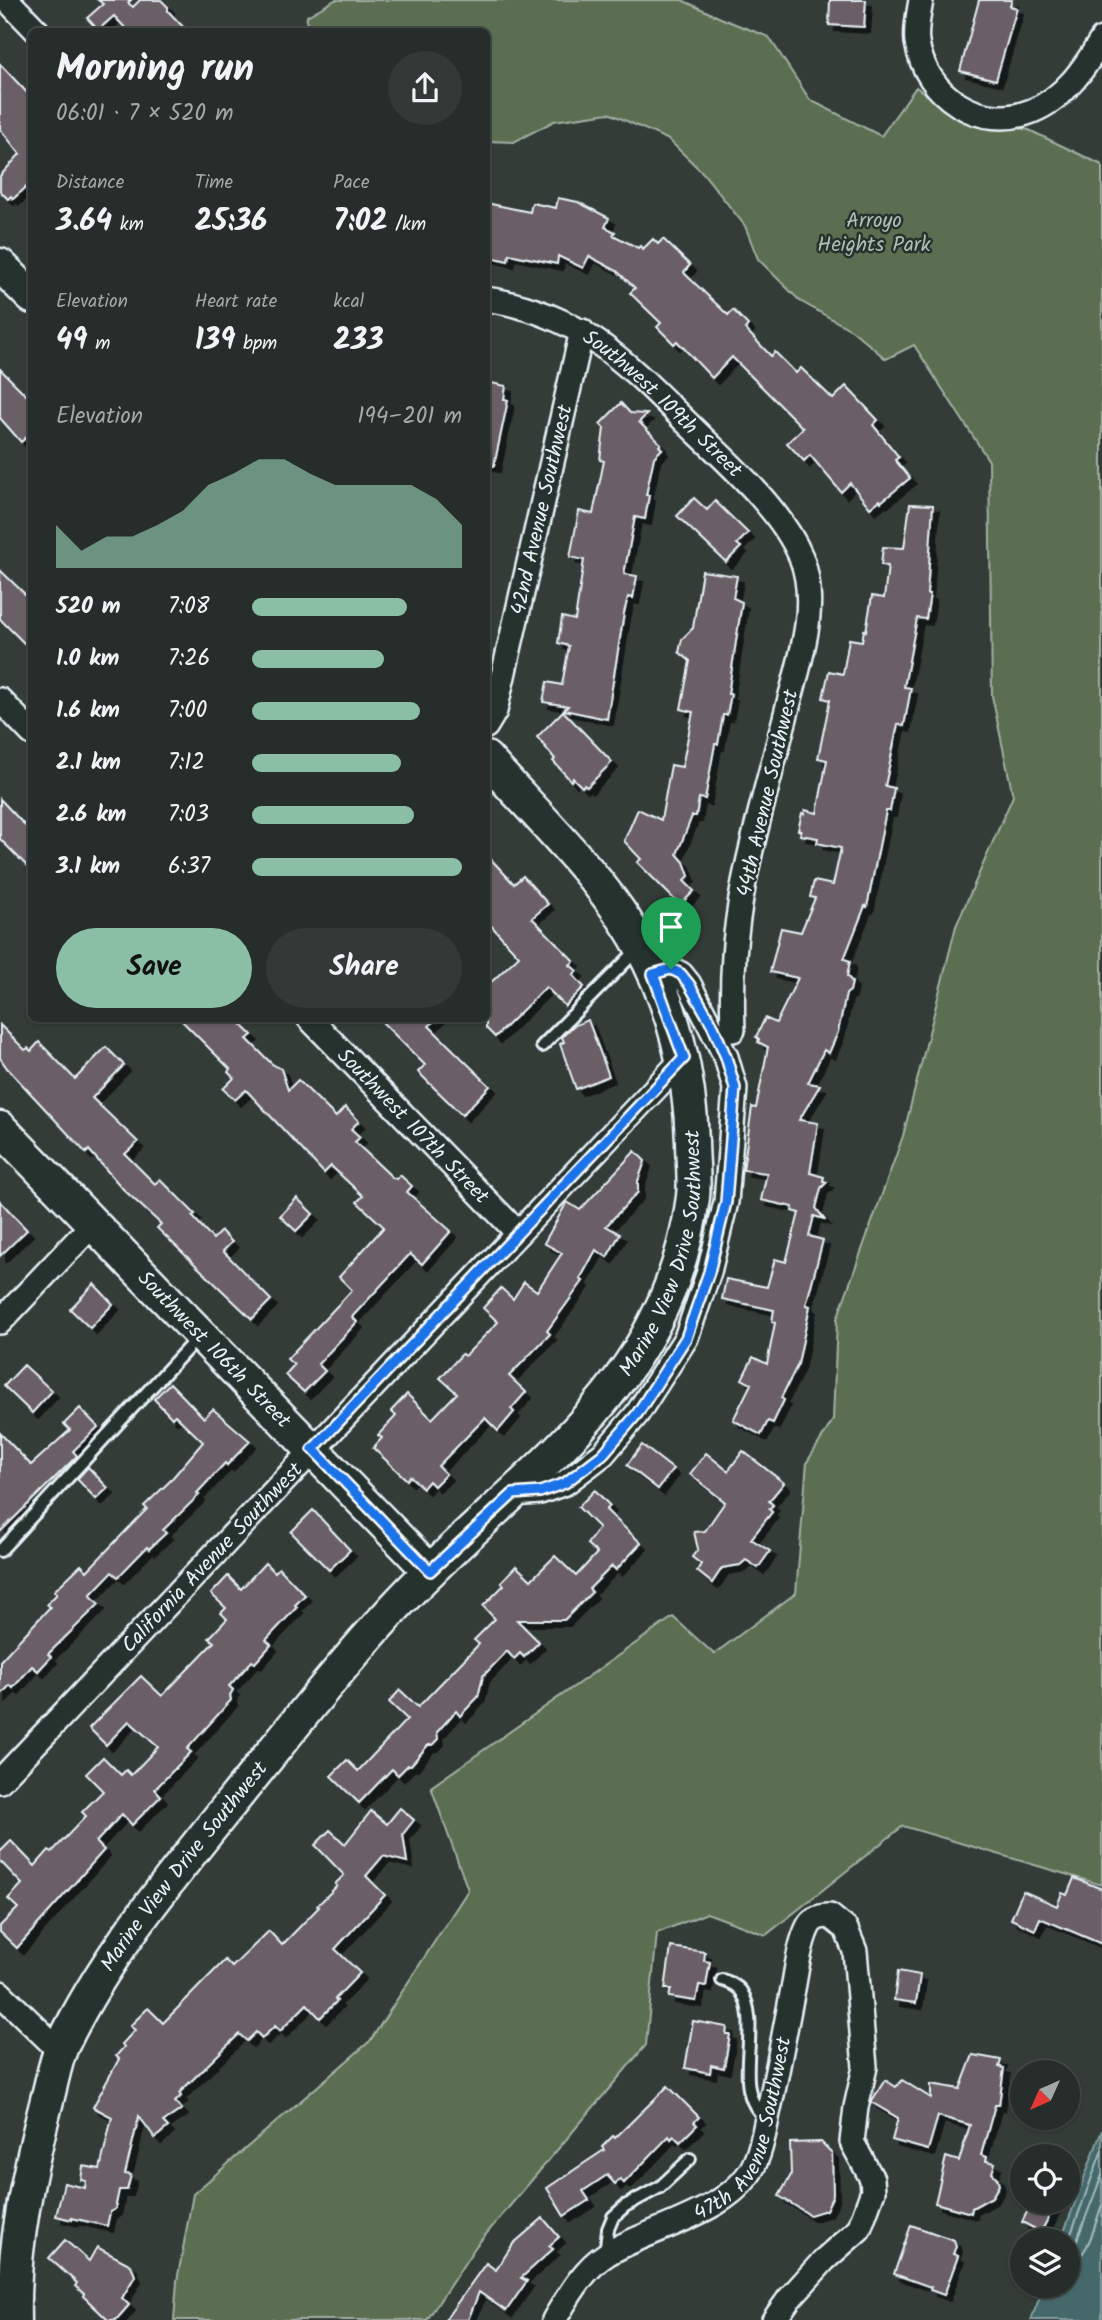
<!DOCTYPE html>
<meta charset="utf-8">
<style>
body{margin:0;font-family:Kalam,sans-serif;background:#333936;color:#f1f3f6;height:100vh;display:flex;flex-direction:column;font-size:26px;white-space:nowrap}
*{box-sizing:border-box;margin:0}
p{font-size:23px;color:#a4a8a8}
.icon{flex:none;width:38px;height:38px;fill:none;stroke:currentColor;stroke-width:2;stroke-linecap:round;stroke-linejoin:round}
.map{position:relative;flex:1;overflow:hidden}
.drawer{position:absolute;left:28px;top:28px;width:462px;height:994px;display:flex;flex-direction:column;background:#272d2a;border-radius:10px;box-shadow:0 2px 5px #0004,0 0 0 2px #434947}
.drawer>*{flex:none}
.needle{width:46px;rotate:225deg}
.controls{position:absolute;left:1010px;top:2060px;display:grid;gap:14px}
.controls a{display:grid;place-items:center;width:70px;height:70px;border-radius:50%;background:#272d2a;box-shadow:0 2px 5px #0004,0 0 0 2px #434947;font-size:35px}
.pin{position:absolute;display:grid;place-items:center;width:60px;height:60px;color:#fff;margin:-72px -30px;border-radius:50% 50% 50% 0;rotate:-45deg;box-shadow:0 0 7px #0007}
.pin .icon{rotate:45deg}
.round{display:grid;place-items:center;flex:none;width:74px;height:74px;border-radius:37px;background:#333936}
.head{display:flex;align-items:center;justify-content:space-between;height:119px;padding:0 28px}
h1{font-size:38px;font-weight:700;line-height:52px}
.stats{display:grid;grid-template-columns:repeat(3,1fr);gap:10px;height:119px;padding:7px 28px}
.stats div{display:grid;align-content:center}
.stats b{font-size:30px;font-weight:700}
.stats small{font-size:19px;font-weight:400}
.stats p{font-size:19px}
.chart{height:196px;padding:14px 28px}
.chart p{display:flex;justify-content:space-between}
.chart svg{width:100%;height:126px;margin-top:7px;fill:#8abfa5;opacity:.7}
.primary-button{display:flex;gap:14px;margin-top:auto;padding:14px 28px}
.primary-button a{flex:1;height:80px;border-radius:42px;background:#8abfa5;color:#111;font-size:28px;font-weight:700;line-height:80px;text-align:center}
.primary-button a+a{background:#333936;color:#f1f3f6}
ul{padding:0 28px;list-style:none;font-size:23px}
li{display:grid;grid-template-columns:112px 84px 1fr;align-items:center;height:52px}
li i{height:18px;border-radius:9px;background:#8abfa5}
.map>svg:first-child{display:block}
.green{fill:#5c6e51;stroke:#a2b0a4;stroke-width:2}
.water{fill:#45696a;stroke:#869fa3;stroke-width:2}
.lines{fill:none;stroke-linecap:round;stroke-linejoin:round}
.shore{stroke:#a7bbbf;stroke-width:2}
.building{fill:#6a5f65;stroke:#e8f1f8;stroke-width:2;filter:url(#shadow)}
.lane-casing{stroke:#e8f1f8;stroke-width:16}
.street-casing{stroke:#e8f1f8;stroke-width:28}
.secondary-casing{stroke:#e8f1f8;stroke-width:37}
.lane{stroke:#26332d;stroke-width:10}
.street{stroke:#26332d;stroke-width:23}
.secondary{stroke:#26332d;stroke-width:32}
.route-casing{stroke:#fff;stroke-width:14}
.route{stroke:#1a73e8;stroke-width:9}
.labels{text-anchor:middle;stroke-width:5;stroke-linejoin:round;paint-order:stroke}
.park-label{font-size:21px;fill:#b0bdb5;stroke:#26332d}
.street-label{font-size:21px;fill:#e8f1f8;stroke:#26332d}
</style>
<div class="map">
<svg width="1102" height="2320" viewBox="0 0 1102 2320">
<defs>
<filter id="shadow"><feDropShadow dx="6" dy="6" stdDeviation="0" flood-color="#0009"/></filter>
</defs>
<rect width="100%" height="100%" fill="#343c38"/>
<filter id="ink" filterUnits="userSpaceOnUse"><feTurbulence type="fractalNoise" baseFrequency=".0143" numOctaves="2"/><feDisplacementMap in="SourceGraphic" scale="14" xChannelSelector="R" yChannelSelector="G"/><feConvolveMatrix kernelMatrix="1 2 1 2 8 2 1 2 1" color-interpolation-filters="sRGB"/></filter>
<g filter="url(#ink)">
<!-- green -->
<path class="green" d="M335,0h347l43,20 44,17 41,63 71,36 35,-49 37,28 76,15 73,35v1720l-199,-59 -137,109 -59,-22 -50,20 -11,112 -170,201 -49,74h-253l3,-39 16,-87 177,-153 98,-151 -37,-103 242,-170 41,37 82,-61 11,-131 26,-42 4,-101 66,-183 53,-210 57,-130 -21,-100 -3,-235 -75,-116 -28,14 -33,-28 -53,-30 -42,-42 -13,-33 -42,-53 -34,-33 -60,-27 -55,8 -40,21 -27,-1 -1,-109 -180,-1 1,-15z"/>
<!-- water -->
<path class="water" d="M1102,2130v190h-71l13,-34h24v-46h-7z"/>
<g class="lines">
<!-- shore -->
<g class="shore">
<path d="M1068,2242l34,-92"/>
<path d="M1068,2254l7,-9 27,-70"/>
<path d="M1068,2265c22,-9 26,-40 34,-60"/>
</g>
</g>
<!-- building -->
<g class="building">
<path d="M98,0h33l-3,3 5,4 7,-7h21l7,7v4l20,21h-59l-15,-16 -16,14 -11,-12 16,-14z"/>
<path d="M830,0h36l-2,27 -35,-2z"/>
<path d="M979,0h33l-2,6 7,2 -21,72 -36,-9z"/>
<path d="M0,64l32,34v84l-19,17 -2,-3 -3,3 -8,-8v-15l20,-22 -20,-25z"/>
<path d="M558,198l20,4 31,16 -4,9 10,5 -2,3 25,13 2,-2 3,3 10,-10 5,5 5,-5 27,26 -6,7 1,2 43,41 5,-5 15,15 -3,4 26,27 4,-4 21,21 5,-5 32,31 13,-13 32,34 -5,5 26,32 -4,3 15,18 -29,24 -1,-2 -10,8 -20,-25 -9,9 -31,-37 -6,6 -17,-18 16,-15 -71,-71 -20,21 -35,-37 -3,3 -17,-17 4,-4 -31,-30 5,-5 -18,-17 -28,-15 -6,12 -25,-12 -1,8 -48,-10 -1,7 -22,-5v-53l44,9 2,-9 24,5z"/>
<path d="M0,369l32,32v31l-11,10 -21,-24z"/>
<path d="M486,382l20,4 -2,13 4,1 -14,66 -8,-1z"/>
<path d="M621,403l9,10 17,1 -8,8 22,22 -2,2 3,3 -8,8 -8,38h3l-4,24 -10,-2 -11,57 13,2 -4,22 -5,-1 -4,16 -17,106 -43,-9 4,-4 -25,-4 4,-20 15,3 7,-39 -11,-3 4,-26 13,3 9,-60 -14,-3 9,-46 14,3 11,-53 -4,-1 4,-32 -4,-4z"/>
<path d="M694,498l13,12 8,-9 33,32 -11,11 4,3 -15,15 -49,-46z"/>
<path d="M910,504l23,1 -6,89h3l-4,25 -9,-1 -13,69 7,1 -7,38 -6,-2 -13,62 9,2 -4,23h-4l-19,96 -2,-1 -21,53 6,2 -3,15 5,6 -2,9 -4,3 -8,38 -9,21 -5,-3 -16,33 12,2 -21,35 19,3 -8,50 14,4 -1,4 4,1 -6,6 -5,20 8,11 -10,-3 -5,20 14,4 -17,65 4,1 -12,58 -17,34 3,2 -11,23 -5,-2 -7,14 -28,-15 18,-36 -9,-5 11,-22 14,7 8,-41 -3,-1 2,-12 -52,-11 4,-20 41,8 8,-28 11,3 13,-49 -7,-2 1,-4 -32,-7 6,-27 -24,-3 9,-63 4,1 12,-61 -10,-5 1,-3 -3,-2 9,-19 11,5 22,-45 -28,-6 11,-44 20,4 14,-34 -5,-1 4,-16 19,4 8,-37 -24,-5 1,-5 -18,-3 1,-4 -3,-1 4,-17 2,1 1,-4 12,3 10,-53 -9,-2 12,-58 -7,-2 6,-27 14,3 6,-35 13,2 2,-11 2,1 6,-35 12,2 4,-32 -7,-1 2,-18 21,1z"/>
<path d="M0,570l32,31v50l-32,-32z"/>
<path d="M702,571l35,5 -4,22 9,4 -14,92h3l-4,21h-4l-5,29h-3l-10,55 -6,-1 -3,18h-4l-15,38 7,8 5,14 -5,5 10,10 -14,14 -43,-43 4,-3 -17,-18 14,-32 23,11 10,-55 11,2 11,-55 -12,-3 9,-48 -11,-9 3,-13 11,-11z"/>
<path d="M563,711l49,51 -25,25 -3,-2 -2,2 -9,-9 -2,3 -18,-20 2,-2 -18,-22z"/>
<path d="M0,799l32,34v38l-32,-32z"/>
<path d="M486,854l28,30 9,-8 25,28 -16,14 42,43 -4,4 7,6 -4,4 11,12 -19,19 -19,-19 -51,50 -9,-9v-41l33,-31 -33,-36z"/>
<path d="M179,1018h56l17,17 -5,4 25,25 9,5 7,21 10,-10 38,37 9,-10 14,14 -8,8 9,8 -5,5 38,36 4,1 3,-4 12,11 -5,6 44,39 -29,33 -12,-10 -58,63 5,5 -39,42 7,7 -21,21 -19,-17 9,-10 -7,-6 65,-69 -13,-13 45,-50 -27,-25 6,-6 -32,-30 -7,7 -78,-83 -11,10 -12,-11 11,-11 -6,-6 2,-3z"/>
<path d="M378,1018h59l-8,8 61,60 -28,29 -44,-43 7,-7z"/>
<path d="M588,1020l21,56 -33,13 -16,-45 4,-2 -2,-5 11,-11z"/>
<path d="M0,1025l25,25 3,-2 3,3 8,-9 36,37 31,-32 18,18 -32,33 46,44 -13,12 30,30 5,-5 35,35 -3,2 21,23 8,-8 11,11 -9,9 48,49 -19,19 -95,-91 4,-4 -38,-35 -34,-39 -3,3 -79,-85 -7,-10z"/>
<path d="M635,1151l10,10 -7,20v11l-32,34 14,8 -13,23 -11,-7 -16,29 3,2 -36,50 3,3 -41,42 17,16 -15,17 3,3 -16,19 -13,-13 -47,48 8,8 -12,12 -5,-5 -6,7 -13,-12 -3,4 -34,-32 9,-10 -4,-3 18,-19 -5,-5 16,-17 25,25 25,-26 -17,-15 22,-24 3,2 33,-34 -15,-14 18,-20 12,11 11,-17 13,9 25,-38 -18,-10 23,-41 13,8z"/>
<path d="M297,1198l16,16 -17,17 -16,-15z"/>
<path d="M0,1201l27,29 -27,26z"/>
<path d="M94,1284l19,20 -23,24 -20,-19z"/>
<path d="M24,1365l28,26 -20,22 -28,-27z"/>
<path d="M170,1383l34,35 9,-9 37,32 -23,24 -2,-2 -28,30 2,2 -36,35 3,3 -17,16 -2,-2 -29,30 -6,-5 -22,23 9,9 -51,50 3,3 -13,14 -6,-5 -19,22 -3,-3 -10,11v-35l50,-54 -3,-3 10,-10 -3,-3 27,-26 6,6 60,-62 -3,-3 25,-24 34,-40 -28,-27 -3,3 -18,-19z"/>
<path d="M80,1408l18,19 -25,24 4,5 -77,76v-99l31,32 39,-35 -6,-6z"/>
<path d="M642,1445l31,24 -15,20 -31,-24z"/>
<path d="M743,1451l41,32 -15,18 4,4 -4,4 3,3 -21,27 19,12 -12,17 -12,-8 -6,5 -18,3 -10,15 -15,-12 4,-7 -9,-7 6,-8 -4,-17 11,-1 20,-29 -35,-28 16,-21 22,18z"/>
<path d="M88,1467l20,21 -12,11 -19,-20z"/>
<path d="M595,1490l15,16 -4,4 35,33 -25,27 -4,-4 -23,23 3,3 -28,28h-47l22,22 -15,15 -4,-4 -6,6 -7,-8 -24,25 -5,21 -18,19 -4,-5 -19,21 1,7 -6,6h-4l-17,20h-3l-10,10 -6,-6 -33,34 -28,-27 16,-16 11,11 49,-52 -18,-17 11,-12 18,17 61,-63 -5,-4 21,-21 -12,-13 21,-21 -3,-3 15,-16 15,14 24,-24 21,20 21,-23 -10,-9 12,-16 -21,-21z"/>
<path d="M313,1510l37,40 -21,20 -38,-38z"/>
<path d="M265,1563l10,9 4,-4 26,27 -10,10 2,2 -31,33 5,5 -16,18 -3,-2 -23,25 4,4 -3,5 1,5 -44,49 4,3 -36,37 6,7 -29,29 -10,-11 -26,28 8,8 -87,98 -17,-16v-6l18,-18 -10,-9 14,-15 -22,-23v-9l11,-11 24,25 14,-16 3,2 34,-36 -4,-4 21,-21 -17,-17 17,-17 18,18 5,-5 5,5 27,-28 -29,-26 -23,24 -17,-17 52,-52 21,20 52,-54 -5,-4 18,-19 -6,-6 5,-5 -15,-14 17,-18 13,13z"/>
<path d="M400,1808l14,12 -11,14 4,28 -24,-6 -17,20 19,19 -50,54 25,24 -25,26 2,2 -17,17 -13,-14 -27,27 -5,-5 -13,12 -6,-6 -9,9 -8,-7 -60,59 2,3 -6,6 7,7 -19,13 5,5 -13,11 -16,-22 -14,58 6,1 -4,15h-8l-4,19 -5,3 -3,14 -35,-8v2l-16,-4 8,-33 21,5 1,-7 -5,-1 2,-14 17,3 12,-52 -19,-10 26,-48 -3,-3 8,-9 -2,-3 13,-14 -5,-4 18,-18 15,15 62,-63 7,7 37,-36 13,14 37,-38 -2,-1 20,-20 -2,-2 9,-9 -29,-30 15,-15 15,14 26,-33 16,13z"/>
<path d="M1074,1878l28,11v55l-62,-26 -5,12 -24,-11 12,-28 34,15 5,-13 5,2z"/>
<path d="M671,1947l34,5 -1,9 6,1 -4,24 -7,-1 -3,16 -27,-4 2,-8h-6z"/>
<path d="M898,1971l22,4 -4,28 -22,-3z"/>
<path d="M693,2021l34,6 -1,7h4l-6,34 -13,-3 -1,8 -25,-5z"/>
<path d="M973,2055l28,5 -2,7 5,1 -5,37h-4l-14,50 6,2 -1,4 9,2 -3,10 5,5 2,7 -7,12 -20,11 -1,5 -36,-10 11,-46 13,4 11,-36 -32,-9 -10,34 -36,-10 6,-22 -27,-16 14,-22 11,7 6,-7 29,18v-14l29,5z"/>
<path d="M668,2086l31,31 -5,5 3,3 -17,17 -6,-6 -3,3 -2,-3 -45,47 -4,-4 -5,5 -8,-9 -24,16 6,9 -25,16 -17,-28 57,-38 -2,-3 11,-11 2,2z"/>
<path d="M821,2142l11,11 1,42 -7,15 -16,5 -31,-19 12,-21 -1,-32z"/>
<path d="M1032,2202h12l10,5 -13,25 -19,-10z"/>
<path d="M543,2218l16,19 -10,9 4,3 -32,29 6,3 -21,30 -27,-19 -11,28h-23l41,-57 10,7 17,-26z"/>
<path d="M911,2225l43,15 2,6 -3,8 5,2 -14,39 -14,-5 1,-3 -37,-13z"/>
<path d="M65,2240l24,21 8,-14 34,18 4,11 -13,22 7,7 -13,15h-8l-25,-24 1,-2 -9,-8 2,-3 -28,-25z"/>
</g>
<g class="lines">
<defs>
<g id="lane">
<path d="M542,1046l97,-98"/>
<path d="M0,1551l199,-215"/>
<path d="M722,1980c7,2 14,5 19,11 23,35 -12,98 24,126"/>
<path d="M605,2255l3,-26 5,-12 12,-11 35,-19 30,-28"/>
</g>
<g id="street">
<path d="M921,0c-2,14 -6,29 -4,42 8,54 64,90 115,69 33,-13 53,-44 70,-72"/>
<path d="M9,2l29,30"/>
<path id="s1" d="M486,299c89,13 135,58 195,118 39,39 99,89 120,140 20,51 -4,111 -16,161 -14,54 -30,109 -41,164 -10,53 -13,94 -11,148"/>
<path d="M0,700l32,33"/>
<path id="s2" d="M486,726l9,-15 87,-380"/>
<path id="s3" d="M309,1018l209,215"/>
<path d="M0,1322l93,-98"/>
<path d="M513,1494l27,-2 25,-9 38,-29 34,-40 49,-76 23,-66 17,-70 9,-114 -9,-31 -37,-73 -8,-10 -10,-5 -17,5"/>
<path id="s4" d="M0,1781l684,-723"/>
<path d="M0,1993l60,58"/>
<path id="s5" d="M554,2320c14,-23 29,-51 53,-66 43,-27 130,-42 149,-94 7,-16 9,-34 13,-51 9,-40 16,-80 24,-120 4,-20 6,-44 15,-62 4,-9 12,-11 22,-11l16,13 9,22 10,116 -9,40 -4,35 20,37 1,12 -14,38 -35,31 -35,39 -15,21"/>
</g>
<g id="secondary">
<path d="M0,265l32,32"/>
<path id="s6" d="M0,1128l430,443"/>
<path id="s7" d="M14,2320c-2,-74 15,-149 33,-220 5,-18 8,-38 15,-54 41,-87 104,-162 164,-237 55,-67 108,-136 167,-200 122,-133 275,-214 300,-412 2,-18 -1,-38 -1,-56 -2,-67 -19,-137 -52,-196 -37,-67 -103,-129 -154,-187"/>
</g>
</defs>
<!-- lane casing -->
<use href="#lane" class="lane-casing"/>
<!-- street casing -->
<use href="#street" class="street-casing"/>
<!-- secondary casing -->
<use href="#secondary" class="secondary-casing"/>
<!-- lane -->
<use href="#lane" class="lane"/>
<!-- street -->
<use href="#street" class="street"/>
<!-- secondary -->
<use href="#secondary" class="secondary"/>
</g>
</g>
<g class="lines" filter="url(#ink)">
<defs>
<path id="route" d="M671,969l10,5 8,10 23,40 14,33 9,31 -9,114 -17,70 -23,66 -49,76 -34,40 -38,29 -25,9 -27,2 -83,77 -117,-122 371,-391 -31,-84z"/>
</defs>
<!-- route casing -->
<use href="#route" class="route-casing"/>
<!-- route -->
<use href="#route" class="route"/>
</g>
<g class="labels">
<!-- park labels -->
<g class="park-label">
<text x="874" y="227">Arroyo<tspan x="874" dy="24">Heights Park</tspan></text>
</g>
<!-- street labels -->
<g class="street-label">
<text dy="7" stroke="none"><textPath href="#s1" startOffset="210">Southwest 109th Street</textPath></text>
<text dy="7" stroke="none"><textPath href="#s2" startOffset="224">42nd Avenue Southwest</textPath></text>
<text transform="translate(767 793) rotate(-77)" y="7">44th Avenue Southwest</text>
<text dy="7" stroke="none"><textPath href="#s3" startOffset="150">Southwest 107th Street</textPath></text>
<text dy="7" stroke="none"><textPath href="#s7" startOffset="1288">Marine View Drive Southwest</textPath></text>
<text dy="7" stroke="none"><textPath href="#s6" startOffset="308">Southwest 106th Street</textPath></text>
<text dy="7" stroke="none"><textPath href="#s4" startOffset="308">California Avenue Southwest</textPath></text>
<text dy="7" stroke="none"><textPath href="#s7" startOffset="497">Marine View Drive Southwest</textPath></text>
<text dy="7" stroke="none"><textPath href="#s5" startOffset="287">47th Avenue Southwest</textPath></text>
</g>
</g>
</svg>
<div class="controls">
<a><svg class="needle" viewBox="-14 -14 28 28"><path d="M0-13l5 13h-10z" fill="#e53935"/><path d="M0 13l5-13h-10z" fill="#a4a8a8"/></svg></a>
<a><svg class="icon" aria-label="locate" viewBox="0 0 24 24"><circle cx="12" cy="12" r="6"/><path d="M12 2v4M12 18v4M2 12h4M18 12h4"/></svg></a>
<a><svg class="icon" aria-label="layers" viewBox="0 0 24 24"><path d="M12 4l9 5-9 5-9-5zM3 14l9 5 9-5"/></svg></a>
</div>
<div class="pin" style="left:671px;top:969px;background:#1e9e55"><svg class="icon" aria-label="arrive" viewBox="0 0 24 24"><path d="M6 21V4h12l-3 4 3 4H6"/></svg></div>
<section class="drawer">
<div class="head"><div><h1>Morning run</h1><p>06:01 · 7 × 520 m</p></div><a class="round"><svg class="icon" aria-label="share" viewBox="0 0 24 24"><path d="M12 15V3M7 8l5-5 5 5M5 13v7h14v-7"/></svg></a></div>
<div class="stats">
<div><p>Distance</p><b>3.64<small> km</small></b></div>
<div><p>Time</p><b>25:36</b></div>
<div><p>Pace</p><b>7:02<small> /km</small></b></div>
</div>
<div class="stats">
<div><p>Elevation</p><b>49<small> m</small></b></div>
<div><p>Heart rate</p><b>139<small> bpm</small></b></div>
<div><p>kcal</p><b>233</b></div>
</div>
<div class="chart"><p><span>Elevation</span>194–201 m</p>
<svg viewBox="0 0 160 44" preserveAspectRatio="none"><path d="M0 44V29L10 38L20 33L30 33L40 29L50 24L60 15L70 11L80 6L90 6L100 11L110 15L120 15L130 15L140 15L150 20L160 29V44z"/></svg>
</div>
<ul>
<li><b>520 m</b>7:08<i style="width:74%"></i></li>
<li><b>1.0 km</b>7:26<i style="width:63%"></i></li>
<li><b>1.6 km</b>7:00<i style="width:80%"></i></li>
<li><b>2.1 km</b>7:12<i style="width:71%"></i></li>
<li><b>2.6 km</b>7:03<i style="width:77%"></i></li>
<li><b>3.1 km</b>6:37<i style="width:100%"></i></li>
</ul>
<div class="primary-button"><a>Save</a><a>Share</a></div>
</section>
</div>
